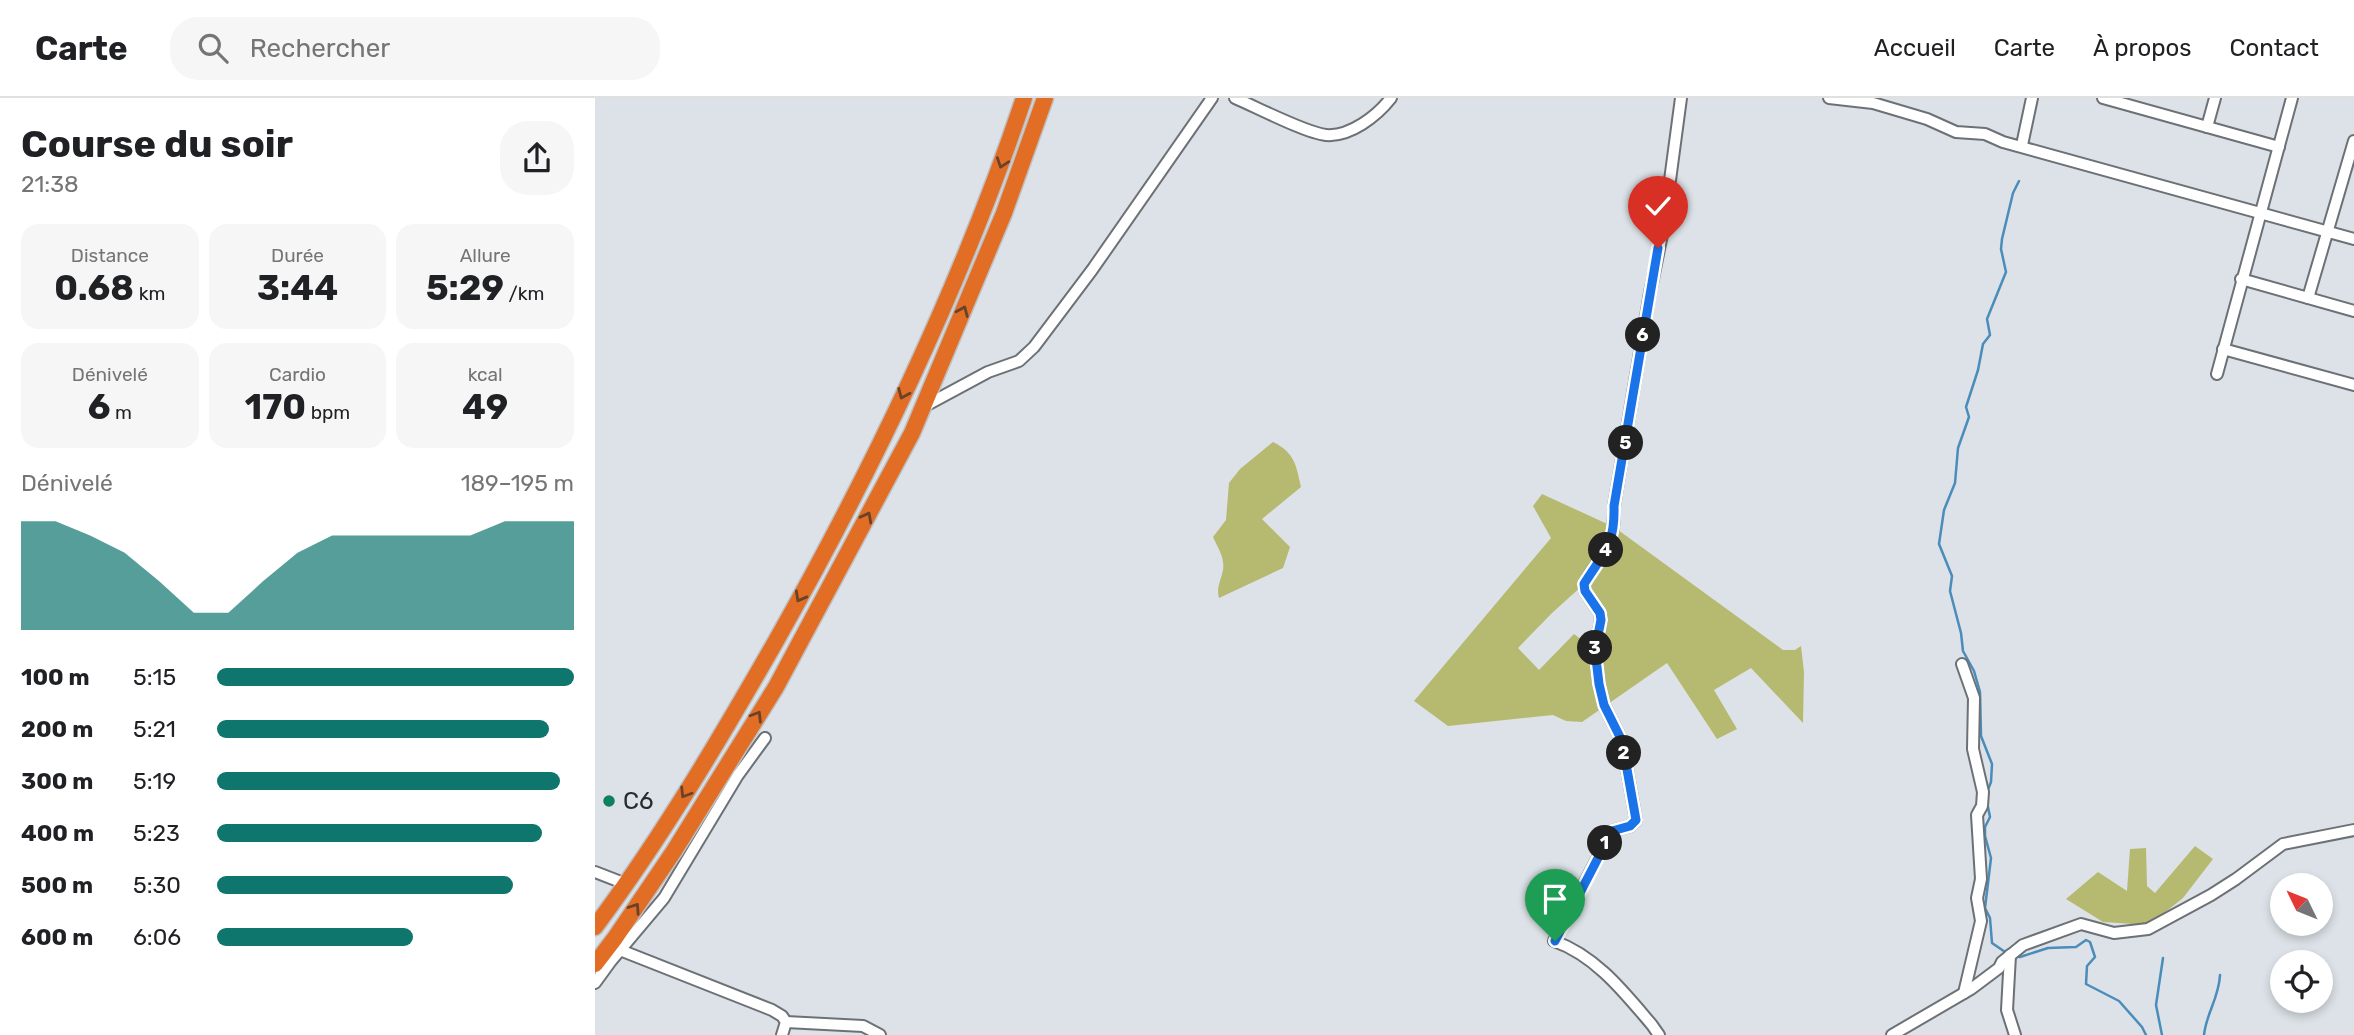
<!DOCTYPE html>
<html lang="fr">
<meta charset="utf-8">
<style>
body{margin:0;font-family:Rubik,sans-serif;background:#f6f6f6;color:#202124;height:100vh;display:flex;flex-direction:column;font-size:26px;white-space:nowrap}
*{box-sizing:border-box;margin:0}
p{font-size:23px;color:#757577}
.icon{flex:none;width:38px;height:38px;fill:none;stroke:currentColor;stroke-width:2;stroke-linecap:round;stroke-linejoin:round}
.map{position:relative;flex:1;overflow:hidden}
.drawer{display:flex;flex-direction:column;background:#fff;width:595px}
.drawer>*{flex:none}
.needle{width:46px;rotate:313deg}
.fabs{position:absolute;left:1675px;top:775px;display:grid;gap:14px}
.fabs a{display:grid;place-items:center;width:63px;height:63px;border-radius:50%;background:#fff;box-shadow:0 4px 10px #0003;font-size:35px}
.pin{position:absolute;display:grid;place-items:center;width:60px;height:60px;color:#fff;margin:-72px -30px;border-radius:50% 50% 50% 0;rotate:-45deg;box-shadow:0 0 7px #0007}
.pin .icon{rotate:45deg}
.km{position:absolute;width:35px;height:35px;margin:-18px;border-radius:50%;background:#222;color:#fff;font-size:19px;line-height:35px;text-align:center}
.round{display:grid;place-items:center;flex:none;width:74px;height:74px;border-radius:28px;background:#f6f6f6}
.summary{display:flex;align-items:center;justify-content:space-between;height:119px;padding:0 21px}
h1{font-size:38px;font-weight:700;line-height:52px}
.stats{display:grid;grid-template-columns:repeat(3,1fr);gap:10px;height:119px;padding:7px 21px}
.stats div{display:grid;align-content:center;border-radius:18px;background:#f6f6f6;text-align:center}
.stats b{font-size:35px;font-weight:700}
.stats small{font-size:19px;font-weight:400}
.stats p{font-size:19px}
.chart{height:196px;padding:14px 21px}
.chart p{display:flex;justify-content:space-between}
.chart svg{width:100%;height:126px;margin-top:7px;fill:#0f766e;opacity:.7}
ul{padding:0 21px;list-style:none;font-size:23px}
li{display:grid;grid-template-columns:112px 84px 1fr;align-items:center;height:52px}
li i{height:18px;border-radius:9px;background:#0f766e}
header{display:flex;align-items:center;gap:42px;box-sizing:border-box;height:98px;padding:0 35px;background:#fff;border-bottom:2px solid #e0e0e0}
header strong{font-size:33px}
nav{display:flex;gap:38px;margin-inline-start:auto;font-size:24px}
.search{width:490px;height:63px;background:#f6f6f6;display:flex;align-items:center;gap:18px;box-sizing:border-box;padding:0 24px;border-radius:28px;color:#757577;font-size:26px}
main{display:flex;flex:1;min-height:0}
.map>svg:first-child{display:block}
.forest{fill:#b6ba70;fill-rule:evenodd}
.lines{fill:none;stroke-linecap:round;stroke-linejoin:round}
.stream{stroke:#4a8dba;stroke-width:2.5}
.minor-casing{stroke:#6c7175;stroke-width:14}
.highway-casing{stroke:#bfbfc0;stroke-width:19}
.minor{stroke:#fff;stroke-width:10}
.highway{stroke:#e26d24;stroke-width:16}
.oneway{stroke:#6a422a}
.route-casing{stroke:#fff;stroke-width:14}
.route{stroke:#1a73e8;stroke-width:9}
.poi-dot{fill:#0d805e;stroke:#dce2e7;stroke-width:2.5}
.labels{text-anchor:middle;stroke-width:7;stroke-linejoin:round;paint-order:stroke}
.poi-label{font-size:24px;fill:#292b2d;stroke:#dce2e7;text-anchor:start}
</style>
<header>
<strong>Carte</strong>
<div class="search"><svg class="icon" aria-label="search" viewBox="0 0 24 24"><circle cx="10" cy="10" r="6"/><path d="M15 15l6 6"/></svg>Rechercher</div>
<nav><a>Accueil</a><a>Carte</a><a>À propos</a><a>Contact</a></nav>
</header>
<main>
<section class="drawer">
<div class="summary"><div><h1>Course du soir</h1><p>21:38</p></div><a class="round"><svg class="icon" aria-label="share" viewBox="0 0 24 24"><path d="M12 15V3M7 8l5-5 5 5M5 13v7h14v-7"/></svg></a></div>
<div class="stats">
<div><p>Distance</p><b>0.68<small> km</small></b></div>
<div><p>Durée</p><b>3:44</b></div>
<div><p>Allure</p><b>5:29<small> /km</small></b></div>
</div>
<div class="stats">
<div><p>Dénivelé</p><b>6<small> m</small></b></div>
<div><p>Cardio</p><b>170<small> bpm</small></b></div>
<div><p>kcal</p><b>49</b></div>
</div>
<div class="chart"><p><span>Dénivelé</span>189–195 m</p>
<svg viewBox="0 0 160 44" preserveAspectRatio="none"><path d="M0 44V6L10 6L20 11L30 17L40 27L50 38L60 38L70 27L80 17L90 11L100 11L110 11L120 11L130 11L140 6L150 6L160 6V44z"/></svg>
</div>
<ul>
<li><b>100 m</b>5:15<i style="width:100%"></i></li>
<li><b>200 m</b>5:21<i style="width:93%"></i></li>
<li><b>300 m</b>5:19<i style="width:96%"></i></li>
<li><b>400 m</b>5:23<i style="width:91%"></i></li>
<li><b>500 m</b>5:30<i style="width:83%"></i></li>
<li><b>600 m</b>6:06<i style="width:55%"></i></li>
</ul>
</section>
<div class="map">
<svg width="1759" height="937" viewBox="0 0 1759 937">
<rect width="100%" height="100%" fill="#dce2e7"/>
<!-- forest -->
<g class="forest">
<path d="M678,344c22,11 23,23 28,45l-39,32 28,28 -7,21 -64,30c-3,-11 2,-17 4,-28 2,-12 -5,-22 -10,-33l13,-17 3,-37 11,-14z"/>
<path d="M947,396l72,33 169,123h12l6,-4 3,26 -1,51 -52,-55 -37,22 23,39 -20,10 -50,-76 -85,59 -16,-1 -13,-6 -105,11 -34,-25 137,-163 -18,-32zM988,487l18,34 -7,30 -20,-15 -35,36 -21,-22 34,-35z"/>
<path d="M1600,748l18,13 -30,39 -34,27 -46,-3 -37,-23 32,-27 29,19 3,-42 16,-1 1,38 8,7z"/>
</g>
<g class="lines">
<!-- stream -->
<g class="stream">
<path d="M1392,694l4,-10 1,-18 -11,-28 -1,-44 -6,-21 -11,-20 -2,-18 -11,-42 2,-15 -13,-32 5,-34 11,-27 3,-35 11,-31 -3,-10 12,-37 5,-26 7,-9 -3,-16 19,-47 -5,-23 1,-10 11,-46 6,-12"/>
<path d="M1392,704l3,15 -5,10v9l6,22 -6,50 5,10 2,25 16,11"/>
<path d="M1419,858l6,1 28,-9 28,-1 10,-7 4,2 5,15 -8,9 -1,18 33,17 23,26 4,8"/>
<path d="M1567,937l-6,-30 7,-47"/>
<path d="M1609,937c2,-21 15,-37 16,-60"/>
</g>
<defs>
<g id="minor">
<path d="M640,0c21,9 71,35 91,37 24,2 51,-19 65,-37"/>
<path d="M1234,0l44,5 54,16 29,13 29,2 18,8 351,97"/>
<path d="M1508,0l176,49"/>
<path d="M1612,29l8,-29"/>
<path d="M1427,47l10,-47"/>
<path d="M1646,181l113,32"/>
<path d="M1713,200l46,-157"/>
<path d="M1628,251l131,36"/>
<path d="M1622,276l75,-276"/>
<path d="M328,309l65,-35 31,-11 15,-14 58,-77 120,-172"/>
<path d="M1367,566l12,34 -1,51 10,43 -1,14 -5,9 4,64 -4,19 4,23 -17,72"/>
<path d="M0,774l31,12"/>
<path d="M25,852l152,60 10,6 4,6 -4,13"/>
<path d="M1415,857l-3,55 8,25"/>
<path d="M0,885l16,-22 53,-63 74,-123 27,-37"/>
<path d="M191,924l77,4 17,9"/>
<path d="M1064,937l-7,-10c-28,-33 -56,-69 -98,-84l58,-110 18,-5 6,-6 -14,-79 -18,-36 -5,-21 -4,-34 6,-30 -1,-7 -15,-22 -1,-7c20,-33 31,-38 30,-78l36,-213 14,-68 17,-127"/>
<path d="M1297,937l79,-46 28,-21 3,-6 21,-17 58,-21 33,9 34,-4 63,-34 25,-16 47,-35 71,-14"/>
</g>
<g id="highway">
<path d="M0,829c67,-90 125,-188 181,-286 97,-172 185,-355 248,-543"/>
<path d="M0,866l20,-26 59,-87 102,-164 136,-254 92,-220 41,-115"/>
</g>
</defs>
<!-- minor casing -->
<use href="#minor" class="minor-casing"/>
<!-- highway casing -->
<use href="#highway" class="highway-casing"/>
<!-- minor -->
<use href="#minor" class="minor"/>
<!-- highway -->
<use href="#highway" class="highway"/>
</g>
<!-- one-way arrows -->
<defs><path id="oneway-chevron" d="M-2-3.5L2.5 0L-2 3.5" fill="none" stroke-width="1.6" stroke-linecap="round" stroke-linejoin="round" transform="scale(1.75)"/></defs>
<g class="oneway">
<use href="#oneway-chevron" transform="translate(407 65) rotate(109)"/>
<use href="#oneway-chevron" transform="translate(368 213) rotate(-67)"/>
<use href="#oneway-chevron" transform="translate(308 296) rotate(113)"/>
<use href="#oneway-chevron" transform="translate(272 419) rotate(-62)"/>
<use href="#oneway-chevron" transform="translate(205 499) rotate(119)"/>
<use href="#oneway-chevron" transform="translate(162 618) rotate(-58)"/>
<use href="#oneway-chevron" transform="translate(90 695) rotate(122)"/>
<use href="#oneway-chevron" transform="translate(40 810) rotate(-56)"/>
</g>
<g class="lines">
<defs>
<path id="route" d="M960,843l57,-110 18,-5 6,-6 -14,-79 -18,-36 -5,-21 -4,-34 6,-30 -1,-7 -15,-22 -1,-7c20,-32 31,-38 30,-78l44,-258"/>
</defs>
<!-- route casing -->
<use href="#route" class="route-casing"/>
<!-- route -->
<use href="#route" class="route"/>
</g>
<!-- markers -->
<circle class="poi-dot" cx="14" cy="703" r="7"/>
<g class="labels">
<!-- poi labels -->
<g class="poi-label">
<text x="28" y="711">C6</text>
</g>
</g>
</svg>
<div class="fabs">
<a><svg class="needle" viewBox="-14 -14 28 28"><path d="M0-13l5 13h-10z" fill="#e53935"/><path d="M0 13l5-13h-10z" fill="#757577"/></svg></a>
<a><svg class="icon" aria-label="locate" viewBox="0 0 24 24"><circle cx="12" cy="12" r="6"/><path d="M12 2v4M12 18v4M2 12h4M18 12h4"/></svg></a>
</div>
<div class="pin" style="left:960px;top:843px;background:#1e9e55"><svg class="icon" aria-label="arrive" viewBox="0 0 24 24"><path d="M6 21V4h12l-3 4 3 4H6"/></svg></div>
<div class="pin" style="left:1063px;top:150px;background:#d93025"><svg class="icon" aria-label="check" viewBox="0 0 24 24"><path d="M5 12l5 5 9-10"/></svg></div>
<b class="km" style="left:1010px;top:745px">1</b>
<b class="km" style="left:1029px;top:655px">2</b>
<b class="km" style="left:1000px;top:550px">3</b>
<b class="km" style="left:1011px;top:452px">4</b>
<b class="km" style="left:1031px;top:345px">5</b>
<b class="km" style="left:1048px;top:237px">6</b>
</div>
</main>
